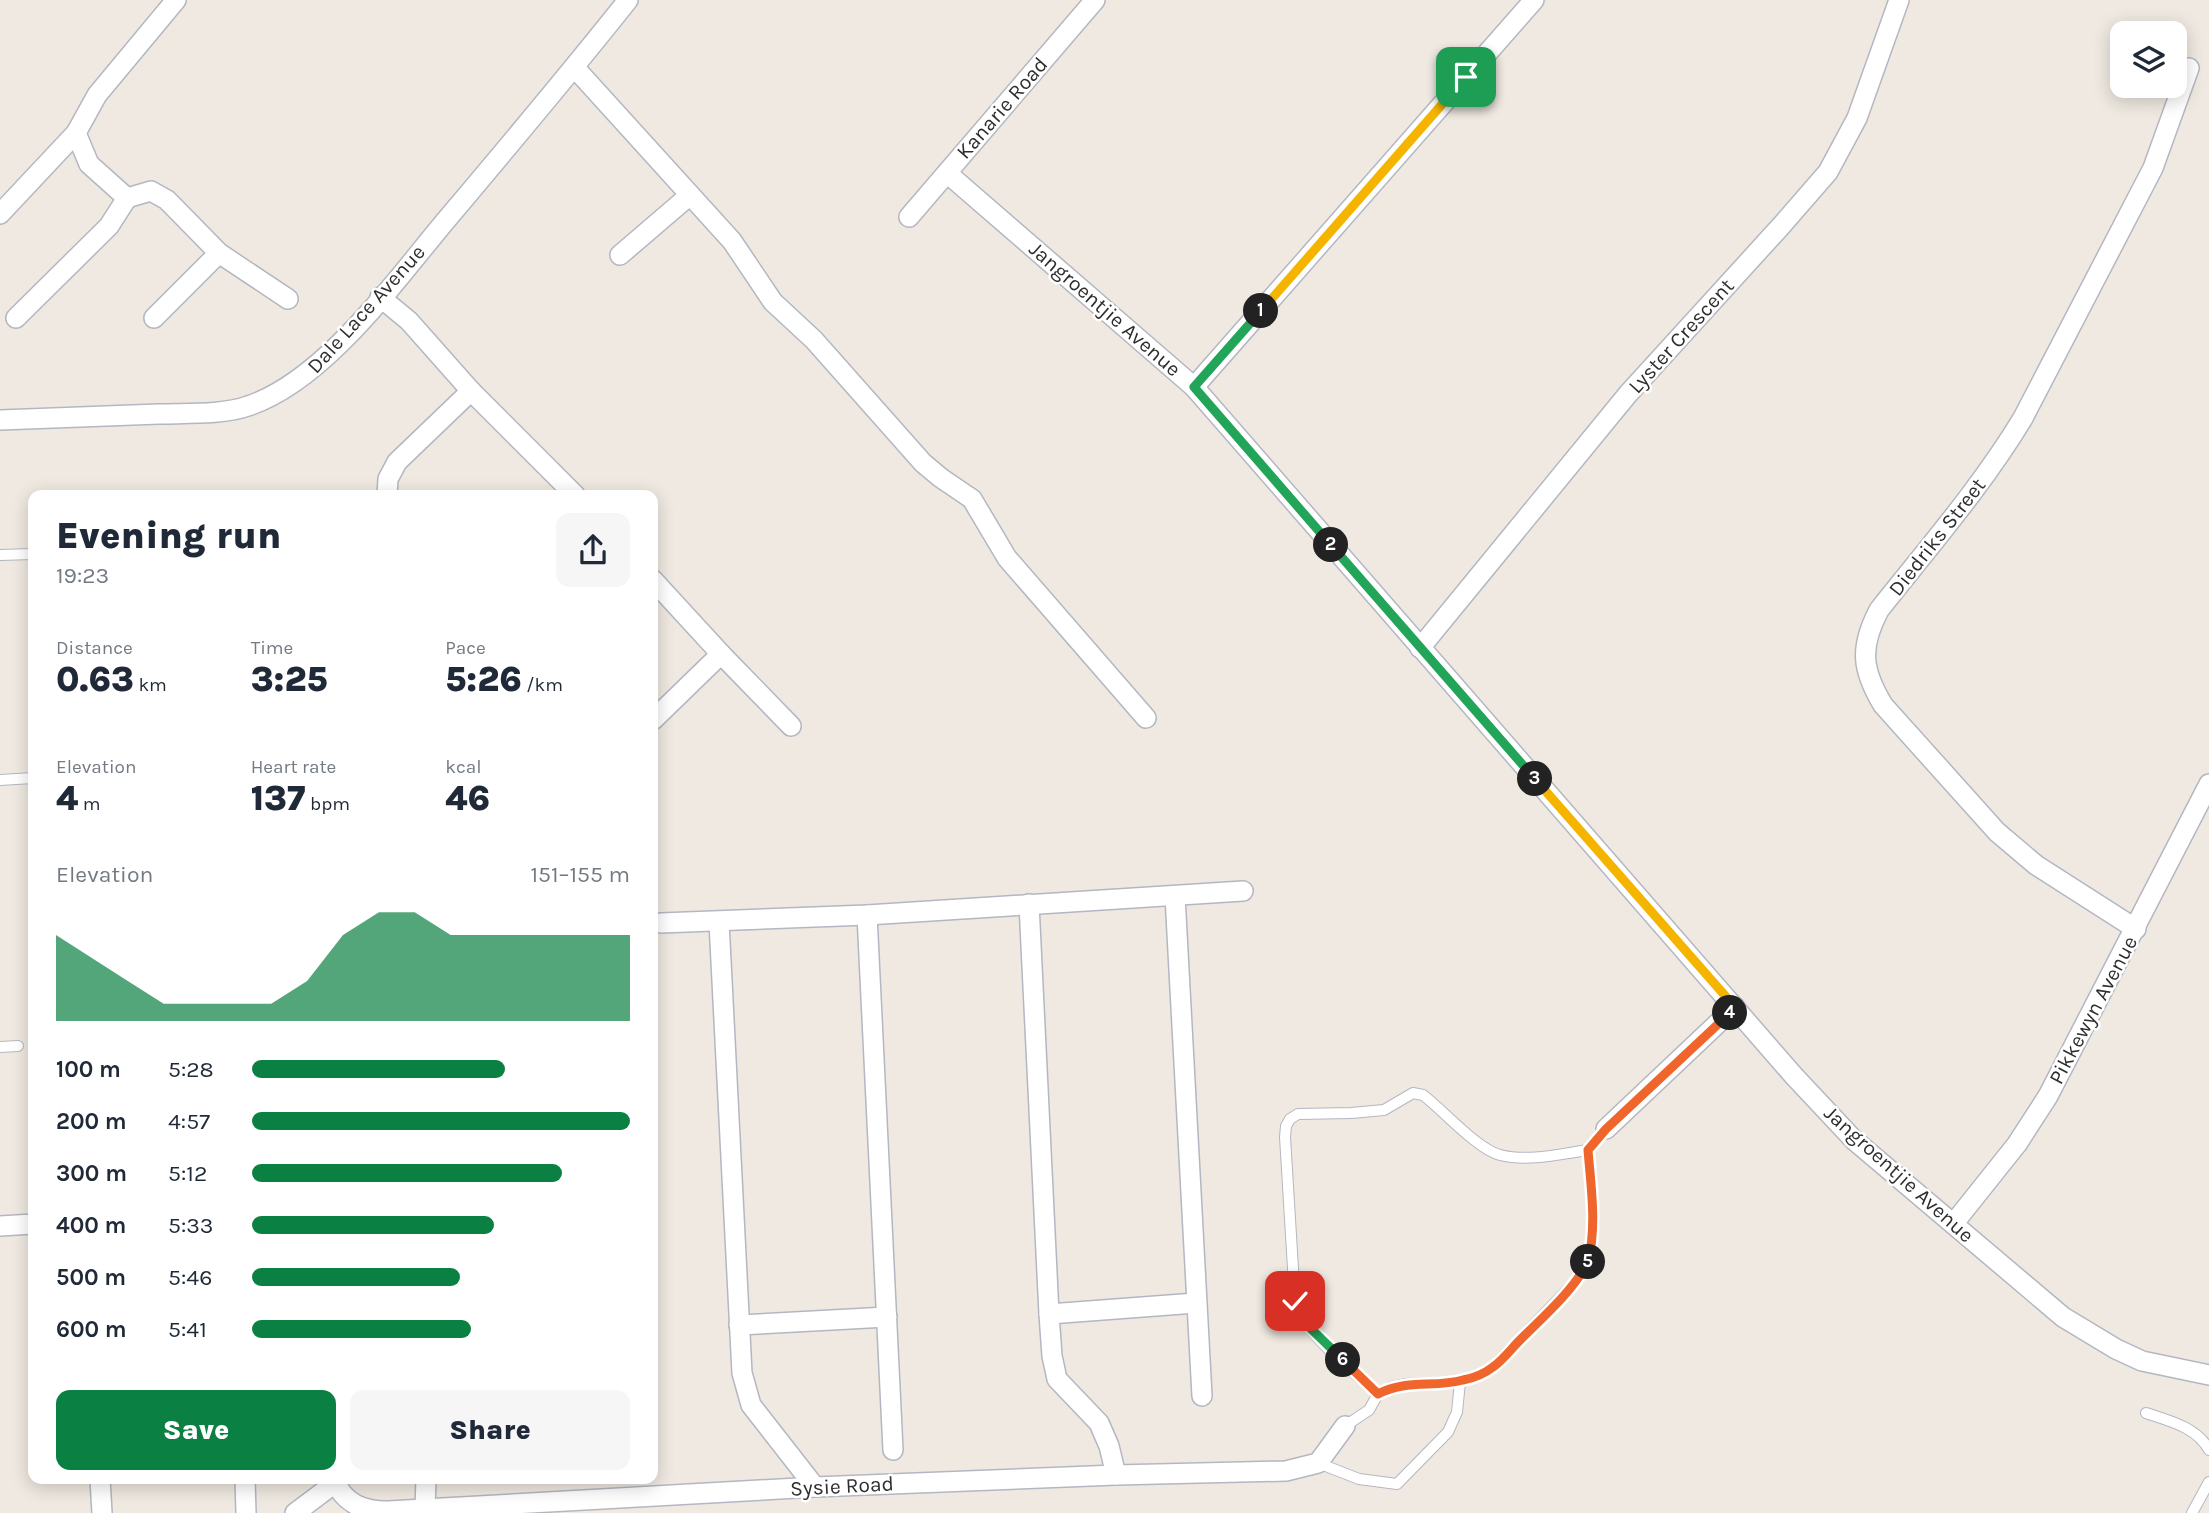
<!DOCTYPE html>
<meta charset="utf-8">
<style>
body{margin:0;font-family:Karla,sans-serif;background:#f6f6f7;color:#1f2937;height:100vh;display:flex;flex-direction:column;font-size:26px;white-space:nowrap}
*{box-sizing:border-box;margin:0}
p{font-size:23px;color:#747a83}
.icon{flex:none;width:38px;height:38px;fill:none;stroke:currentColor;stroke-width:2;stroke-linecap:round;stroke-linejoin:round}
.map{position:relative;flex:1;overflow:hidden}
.side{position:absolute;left:28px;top:490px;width:630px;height:994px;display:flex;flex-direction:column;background:#fff;border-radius:14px;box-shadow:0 4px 18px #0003}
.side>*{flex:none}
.fabs{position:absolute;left:2110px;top:21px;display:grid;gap:14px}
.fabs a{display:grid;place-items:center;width:77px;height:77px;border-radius:14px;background:#fff;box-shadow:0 4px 18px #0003;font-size:35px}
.pin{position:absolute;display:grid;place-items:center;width:60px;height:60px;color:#fff;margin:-30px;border-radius:14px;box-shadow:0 4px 10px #0006}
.km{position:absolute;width:35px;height:35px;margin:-18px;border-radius:50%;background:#222;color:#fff;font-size:19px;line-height:35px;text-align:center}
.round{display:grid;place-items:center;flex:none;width:74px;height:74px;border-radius:14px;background:#f6f6f7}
.summary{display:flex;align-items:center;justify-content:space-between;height:119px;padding:0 28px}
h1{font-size:38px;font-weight:800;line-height:52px}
.metrics{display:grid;grid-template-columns:repeat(3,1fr);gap:10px;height:119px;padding:7px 28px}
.metrics div{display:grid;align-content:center}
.metrics b{font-size:35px;font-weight:800}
.metrics small{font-size:19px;font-weight:400}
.metrics p{font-size:19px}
.chart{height:196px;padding:14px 28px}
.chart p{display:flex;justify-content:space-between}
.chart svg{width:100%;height:126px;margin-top:7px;fill:#0b8043;opacity:.7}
.button{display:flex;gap:14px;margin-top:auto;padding:14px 28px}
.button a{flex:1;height:80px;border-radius:14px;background:#0b8043;color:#fff;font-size:28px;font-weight:800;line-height:80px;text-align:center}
.button a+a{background:#f6f6f7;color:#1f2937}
ul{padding:0 28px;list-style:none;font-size:23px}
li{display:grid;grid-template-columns:112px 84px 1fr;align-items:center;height:52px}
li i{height:18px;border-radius:9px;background:#0b8043}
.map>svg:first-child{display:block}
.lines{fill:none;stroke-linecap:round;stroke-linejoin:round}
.lane-casing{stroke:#b4b7c1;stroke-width:12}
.street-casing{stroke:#b4b7c1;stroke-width:22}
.lane{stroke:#fff;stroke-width:10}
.street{stroke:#fff;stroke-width:19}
.split-1-casing{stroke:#fff;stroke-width:14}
.split-2-casing{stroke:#fff;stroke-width:14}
.split-3-casing{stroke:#fff;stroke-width:14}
.split-4-casing{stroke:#fff;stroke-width:14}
.split-5-casing{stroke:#fff;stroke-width:14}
.split-6-casing{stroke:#fff;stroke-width:14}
.split-7-casing{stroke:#fff;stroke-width:14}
.split-1{stroke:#f5b400;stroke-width:9}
.split-2{stroke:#22a559;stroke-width:9}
.split-3{stroke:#22a559;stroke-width:9}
.split-4{stroke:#f5b400;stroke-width:9}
.split-5{stroke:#f0652b;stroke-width:9}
.split-6{stroke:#f0652b;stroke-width:9}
.split-7{stroke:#22a559;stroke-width:9}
.labels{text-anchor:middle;stroke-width:5;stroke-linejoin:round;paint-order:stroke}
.street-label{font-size:21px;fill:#2e2e2e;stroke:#fff}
</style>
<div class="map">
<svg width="2209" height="1513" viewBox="0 0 2209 1513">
<rect width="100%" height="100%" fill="#efe9e1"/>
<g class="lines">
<defs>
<g id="lane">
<path d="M0,555l33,-1"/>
<path d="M0,780l33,-2"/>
<path d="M0,1047l18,-1"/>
<path d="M1378,1394c-25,-23 -76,-62 -83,-93l-10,-164 1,-11 4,-7 8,-5 53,-1 33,-3 29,-17 10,2c20,15 54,54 77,60 28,7 60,-1 88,-5l18,-21"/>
<path d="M2146,1413c23,8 51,14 63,37"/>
<path d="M1345,1426l24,-16 9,-16 13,-7 14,-3 55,-2 20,-7 14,-9 83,-86c25,-39 15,-85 11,-130"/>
<path d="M1318,1463l41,16 38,5 51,-52 9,-20 3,-30"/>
<path d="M2192,1513l17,-31"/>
</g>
<g id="street">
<path d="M575,68l157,173 41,61 41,38 109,123 18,15 31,21 35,59 139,160"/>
<path d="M947,173l247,214 600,689 60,64 209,177 53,32 26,12 67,14"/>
<path d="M127,198l24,-7 16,9 52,53 69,46"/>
<path d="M0,214l76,-81 21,-38 79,-95"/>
<path d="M909,217l186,-217"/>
<path d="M620,255l70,-60"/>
<path d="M380,297l29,24 62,70 -74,71 -9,17 -1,16"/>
<path d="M16,318l93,-92 18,-28 -38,-34 -13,-31"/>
<path d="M154,318l65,-65"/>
<path d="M1194,387l340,-387"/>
<path d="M471,391l104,104"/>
<path d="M0,420c53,-2 106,-4 159,-6 27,-1 64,1 89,-8 79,-26 151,-131 205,-194 59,-70 118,-140 175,-212"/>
<path d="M653,580l68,74 -68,66"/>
<path d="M1420,648l208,-254 153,-168 47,-54 29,-54 42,-118"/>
<path d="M721,654l70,72"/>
<path d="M1175,896l27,500"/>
<path d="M1029,904l20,410"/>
<path d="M867,915l26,535"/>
<path d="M719,922l23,451 9,32 64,82"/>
<path d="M661,923l206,-8 376,-24"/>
<path d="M2136,929l-100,-64 -39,-33 -114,-127c-21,-35 -24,-57 -4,-95 49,-62 103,-124 144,-192l130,-250 36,-100"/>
<path d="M1606,1129l129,-122"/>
<path d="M1954,1223l63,-79 31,-48 161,-312"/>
<path d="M0,1226l33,-2"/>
<path d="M739,1325l148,-8"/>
<path d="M1116,1475l-7,-29 -10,-23 -42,-44 -5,-23 -3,-42 147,-11"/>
<path d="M100,1479l2,34"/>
<path d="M245,1479l1,34"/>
<path d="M334,1479c10,25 29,32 54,32l427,-24 301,-12 170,-4 32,-8 27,-37"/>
<path d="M425,1509l1,-30"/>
<path d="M295,1513l40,-30"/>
</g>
</defs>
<!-- lane casing -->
<use href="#lane" class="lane-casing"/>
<!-- street casing -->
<use href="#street" class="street-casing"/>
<!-- lane -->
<use href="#lane" class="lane"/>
<!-- street -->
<use href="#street" class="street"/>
</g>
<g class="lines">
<defs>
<path id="split-1" d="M1261,311l205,-234"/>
<path id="split-2" d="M1261,311l-67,76 137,158"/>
<path id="split-3" d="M1331,545l204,234"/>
<path id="split-4" d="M1535,779l200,228 -5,6"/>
<path id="split-5" d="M1588,1262c9,-37 3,-74 0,-112l18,-21 124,-116"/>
<path id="split-6" d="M1343,1360l35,34c28,-15 56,-6 85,-14 11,-2 21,-6 30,-13 10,-7 18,-18 27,-27 23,-23 53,-49 68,-78"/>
<path id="split-7" d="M1295,1301l7,19 41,40"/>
</defs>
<!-- split-1 casing -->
<use href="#split-1" class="split-1-casing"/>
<!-- split-2 casing -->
<use href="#split-2" class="split-2-casing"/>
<!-- split-3 casing -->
<use href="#split-3" class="split-3-casing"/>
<!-- split-4 casing -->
<use href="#split-4" class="split-4-casing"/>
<!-- split-5 casing -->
<use href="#split-5" class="split-5-casing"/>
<!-- split-6 casing -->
<use href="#split-6" class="split-6-casing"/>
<!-- split-7 casing -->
<use href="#split-7" class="split-7-casing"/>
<!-- split-1 -->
<use href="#split-1" class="split-1"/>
<!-- split-2 -->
<use href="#split-2" class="split-2"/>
<!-- split-3 -->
<use href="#split-3" class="split-3"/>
<!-- split-4 -->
<use href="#split-4" class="split-4"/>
<!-- split-5 -->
<use href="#split-5" class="split-5"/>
<!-- split-6 -->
<use href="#split-6" class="split-6"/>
<!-- split-7 -->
<use href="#split-7" class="split-7"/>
</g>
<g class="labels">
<!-- street labels -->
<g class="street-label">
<text transform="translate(1002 108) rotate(-49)" y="7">Kanarie Road</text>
<text transform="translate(366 309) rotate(-48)" y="7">Dale Lace Avenue</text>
<text transform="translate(1105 309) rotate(41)" y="7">Jangroentjie Avenue</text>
<text transform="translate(1681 336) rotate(-48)" y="7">Lyster Crescent</text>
<text transform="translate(1937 537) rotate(-52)" y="7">Diedriks Street</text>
<text transform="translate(2093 1010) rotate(-62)" y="7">Pikkewyn Avenue</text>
<text transform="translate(1899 1174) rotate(42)" y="7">Jangroentjie Avenue</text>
<text transform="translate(842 1486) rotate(-3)" y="7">Sysie Road</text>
</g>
</g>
</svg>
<div class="fabs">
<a><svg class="icon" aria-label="layers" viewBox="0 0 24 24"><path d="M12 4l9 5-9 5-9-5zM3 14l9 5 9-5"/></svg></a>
</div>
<div class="pin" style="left:1466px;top:77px;background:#1e9e55"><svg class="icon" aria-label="arrive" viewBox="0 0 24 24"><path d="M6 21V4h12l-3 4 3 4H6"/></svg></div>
<div class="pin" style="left:1295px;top:1301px;background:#d93025"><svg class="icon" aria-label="check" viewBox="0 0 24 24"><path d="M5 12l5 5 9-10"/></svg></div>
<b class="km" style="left:1261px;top:311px">1</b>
<b class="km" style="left:1331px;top:545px">2</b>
<b class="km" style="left:1535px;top:779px">3</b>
<b class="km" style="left:1730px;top:1013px">4</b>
<b class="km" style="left:1588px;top:1262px">5</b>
<b class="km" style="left:1343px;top:1360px">6</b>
<section class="side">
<div class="summary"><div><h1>Evening run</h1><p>19:23</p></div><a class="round"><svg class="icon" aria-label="share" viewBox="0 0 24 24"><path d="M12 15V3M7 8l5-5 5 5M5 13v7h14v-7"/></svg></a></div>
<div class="metrics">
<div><p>Distance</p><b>0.63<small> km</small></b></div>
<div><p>Time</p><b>3:25</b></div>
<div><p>Pace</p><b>5:26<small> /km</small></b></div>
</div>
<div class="metrics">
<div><p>Elevation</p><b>4<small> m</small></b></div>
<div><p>Heart rate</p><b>137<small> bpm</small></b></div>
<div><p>kcal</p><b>46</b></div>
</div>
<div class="chart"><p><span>Elevation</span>151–155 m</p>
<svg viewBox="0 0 160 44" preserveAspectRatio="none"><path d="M0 44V14L10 22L20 30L30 38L40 38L50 38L60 38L70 30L80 14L90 6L100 6L110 14L120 14L130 14L140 14L150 14L160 14V44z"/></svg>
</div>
<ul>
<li><b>100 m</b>5:28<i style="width:67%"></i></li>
<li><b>200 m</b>4:57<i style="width:100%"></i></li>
<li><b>300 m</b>5:12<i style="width:82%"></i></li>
<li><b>400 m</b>5:33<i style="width:64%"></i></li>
<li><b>500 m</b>5:46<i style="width:55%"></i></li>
<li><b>600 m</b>5:41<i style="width:58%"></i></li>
</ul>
<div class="button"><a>Save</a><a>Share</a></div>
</section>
</div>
